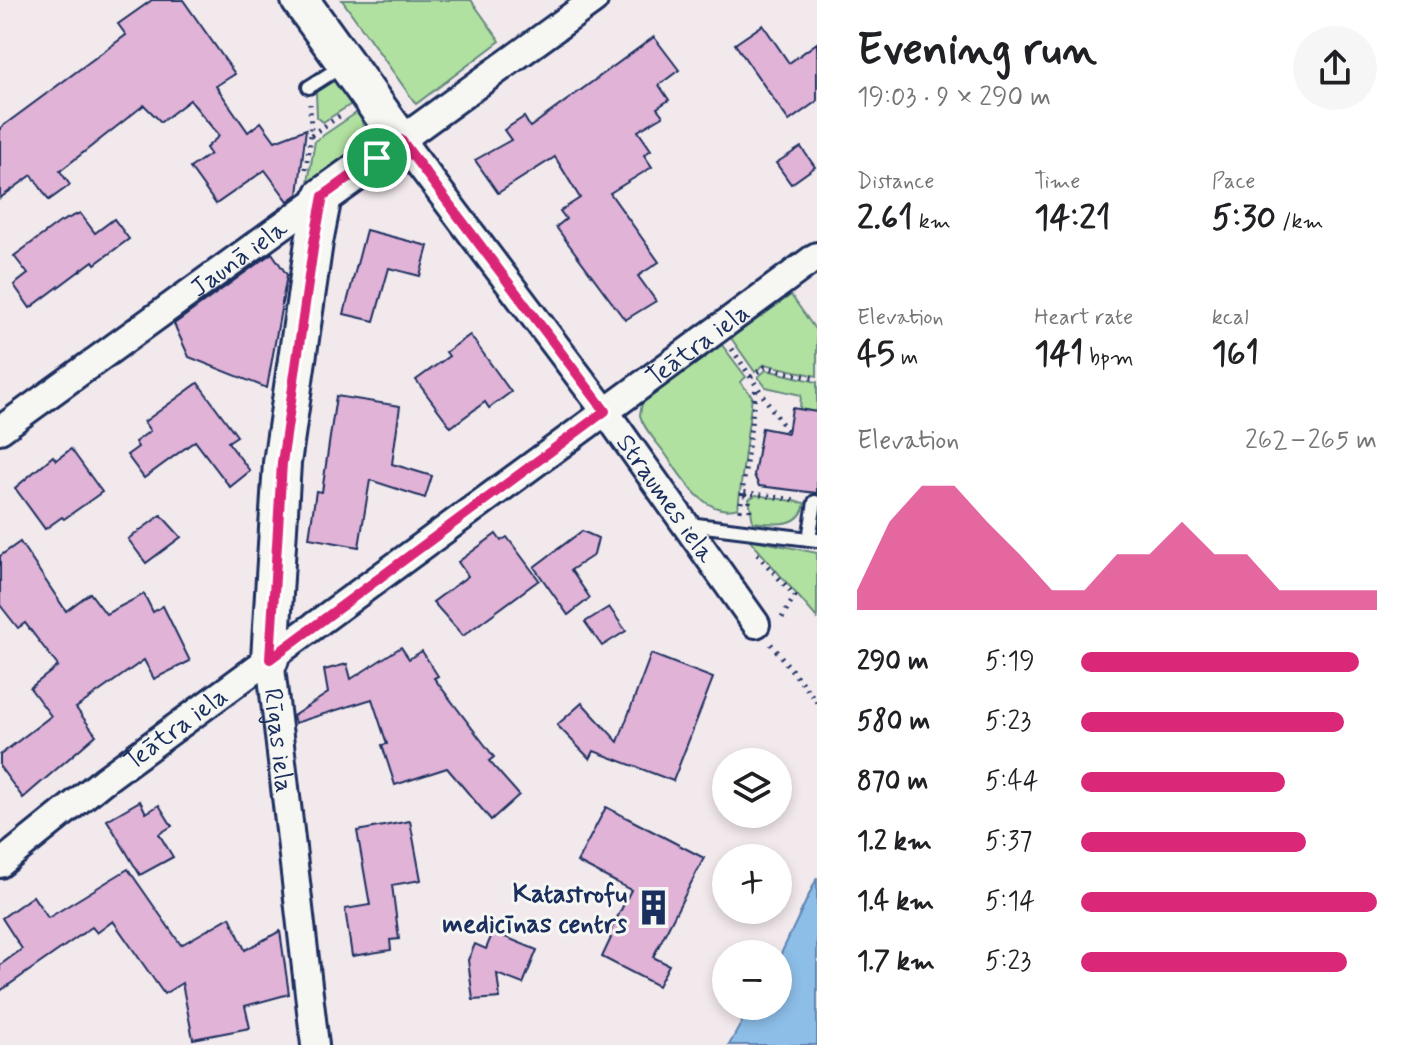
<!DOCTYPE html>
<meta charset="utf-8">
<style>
body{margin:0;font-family:Mynerve,sans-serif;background:#f6f6f6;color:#202124;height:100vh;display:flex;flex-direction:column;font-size:30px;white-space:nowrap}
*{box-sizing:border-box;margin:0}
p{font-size:26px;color:#757577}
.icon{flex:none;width:44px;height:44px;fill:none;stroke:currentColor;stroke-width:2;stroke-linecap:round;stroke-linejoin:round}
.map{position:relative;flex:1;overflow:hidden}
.sheet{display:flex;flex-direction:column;background:#fff;width:600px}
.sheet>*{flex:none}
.fabs{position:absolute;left:712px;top:748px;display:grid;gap:16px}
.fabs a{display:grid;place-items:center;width:80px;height:80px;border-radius:50%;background:#fff;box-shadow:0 4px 12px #0003;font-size:40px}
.pin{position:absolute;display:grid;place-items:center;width:68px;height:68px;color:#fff;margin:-34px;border:4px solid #fff;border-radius:50%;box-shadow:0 2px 8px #0007}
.round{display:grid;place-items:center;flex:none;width:84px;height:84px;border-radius:42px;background:#f6f6f6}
.overview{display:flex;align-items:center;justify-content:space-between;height:136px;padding:0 40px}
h1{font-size:44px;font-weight:700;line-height:60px}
.stats{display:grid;grid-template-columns:repeat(3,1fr);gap:12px;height:136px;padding:8px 40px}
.stats div{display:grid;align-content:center}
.stats b{font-size:34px;font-weight:700}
.stats small{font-size:22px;font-weight:400}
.stats p{font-size:22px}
.chart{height:224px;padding:16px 40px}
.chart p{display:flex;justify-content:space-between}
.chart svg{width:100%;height:144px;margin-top:8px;fill:#db2777;opacity:.7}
ul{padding:0 40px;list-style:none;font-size:26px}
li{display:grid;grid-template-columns:128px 96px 1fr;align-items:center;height:60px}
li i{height:20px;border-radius:10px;background:#db2777}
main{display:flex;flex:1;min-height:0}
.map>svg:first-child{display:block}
.green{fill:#b1e1a0;stroke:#66887f;stroke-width:2}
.water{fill:#8dbee8;stroke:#5f85b1;stroke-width:2}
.building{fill:#e0b3d7;stroke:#1b2f5e;stroke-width:2}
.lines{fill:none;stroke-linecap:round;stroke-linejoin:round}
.lane-casing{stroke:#1b2f5e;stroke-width:18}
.street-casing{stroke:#1b2f5e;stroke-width:32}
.secondary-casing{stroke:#1b2f5e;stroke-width:42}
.path{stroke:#1b2f5e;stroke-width:5;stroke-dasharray:2 6;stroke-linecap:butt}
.lane{stroke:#f6f6f2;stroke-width:12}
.street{stroke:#f6f6f2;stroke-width:26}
.secondary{stroke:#f6f6f2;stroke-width:36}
.route-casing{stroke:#fff;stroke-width:16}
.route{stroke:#db2777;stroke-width:10}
.labels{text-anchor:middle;stroke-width:6;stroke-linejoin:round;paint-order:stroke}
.street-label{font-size:26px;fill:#1b2f5e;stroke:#f6f6f2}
.poi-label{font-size:26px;font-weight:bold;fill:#1b2f5e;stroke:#f6f6f2;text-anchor:end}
</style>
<main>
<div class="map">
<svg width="817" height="1045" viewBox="0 0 817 1045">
<rect width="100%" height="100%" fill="#f2e9ed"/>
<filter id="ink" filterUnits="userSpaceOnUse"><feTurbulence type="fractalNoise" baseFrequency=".0125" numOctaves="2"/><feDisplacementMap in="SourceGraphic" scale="16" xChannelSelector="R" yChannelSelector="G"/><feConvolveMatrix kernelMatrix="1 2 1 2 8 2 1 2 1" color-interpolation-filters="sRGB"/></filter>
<g filter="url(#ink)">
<!-- green -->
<g class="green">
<path d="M342,0h129l29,41 -84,63z"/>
<path d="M337,78l16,25 -30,19 -6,-5 -1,-25z"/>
<path d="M359,111l7,26 -6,12 -53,39 8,-47z"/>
<path d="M791,295l26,37v44l-52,-12 -10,8 -24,-34z"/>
<path d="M722,345l24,32 -6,5 12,14 -14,112c-34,11 -58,-34 -74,-56 -8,-11 -21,-24 -24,-37 0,-1 2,-11 2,-12z"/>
<path d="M766,370l51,12v30l-17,-3 1,-14 -35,-8 -8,-10z"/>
<path d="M756,495l49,8c-4,26 -32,21 -52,19l-4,-23z"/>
<path d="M749,539l68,14v65z"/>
</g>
<!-- water -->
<path class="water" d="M817,878v167h-88l22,-39h27v-46z"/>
<!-- building -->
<g class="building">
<path d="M152,0h31l52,74 -19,12 32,46 13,-10 14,19 31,-12 -8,65 -10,7 -23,-31 -49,34 -26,-36 20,-14 -4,-6 13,-12 -29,-36 -29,22 -17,-17 -84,66 10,14 -21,15 -17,-25 -32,23v-70l126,-93 -8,-11z"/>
<path d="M763,25l26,38 28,-20v58l-28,20 -54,-77z"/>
<path d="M654,37l25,33 -20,15 10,15 -12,8 6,8 -25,15 13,19 -7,5 8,12 -42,26 49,69 -21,14 18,25 -31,19 -69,-93 10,-8 -6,-8 20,-13 -25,-41 -57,36 -23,-33 36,-20 -7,-10 20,-13 6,10z"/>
<path d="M801,147l14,20 -24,17 -15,-21z"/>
<path d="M80,213l15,20 19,-14 15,20 -34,25 -2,-3 -63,47 -16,-23 14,-11 -14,-18 46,-34z"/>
<path d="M366,230l62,16 -8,30 -31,-8 -15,53 -30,-7z"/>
<path d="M272,253l15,22 -20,113 -78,-31 -15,-33z"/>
<path d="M470,335l41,57 -22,16 -4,-6 -34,25 -35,-47 33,-24 -3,-4z"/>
<path d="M198,383l39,53 -9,6 22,29 -20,16 -35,-46 -51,37 -17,-23 11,-8 -3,-5 15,-11 -6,-9z"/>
<path d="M336,396l64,10 -8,58 40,12 -7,22 -55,-18 -11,67 -50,-9 7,-47 6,1z"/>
<path d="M792,408l25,4v81l-58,-7 -5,-11 8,-47 26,5z"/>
<path d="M71,449l31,43 -38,27 -2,-2 -17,12 -30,-41 38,-32 3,4z"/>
<path d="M161,515l20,22 -35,26 -18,-24z"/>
<path d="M582,531l16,7 -4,17 -23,15 19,28 -22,17 -34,-48z"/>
<path d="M496,534l5,7 6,-4 32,43 -76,56 -30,-34 35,-26 -10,-14z"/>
<path d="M20,542l46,69 24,-18 16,21 38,-20 9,18 10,-6 27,55 -36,18 -10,-19 -68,48 20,27 -73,63 -23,-31v-12l51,-39 -21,-28 28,-22 -33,-43 -7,5 -18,-23v-49z"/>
<path d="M609,607l17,24 -24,15 -17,-24z"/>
<path d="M401,647l8,12 13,-8 16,25 -4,2 60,79 -5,4 30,34 -28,25 -44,-52 -52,17 -13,-40 5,-1 -15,-45 -77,24 -2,-7 35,-23 -4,-23 23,-6 4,15z"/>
<path d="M651,654l62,24 -40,103 -79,-30 -4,8 -33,-34 25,-22 36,39z"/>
<path d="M140,801l6,12 13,-8 13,21 -13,8 14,23 -33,18 -33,-55z"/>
<path d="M606,807l98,51 -51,99 16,8 -11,21 -56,-29 9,-19 -3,-2 23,-46 -54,-28z"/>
<path d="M410,821l11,59 -29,5 7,54 -9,1 1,10 -39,6 -7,-47 25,-4 -13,-74z"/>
<path d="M128,869l53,76 49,-28 15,33 35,-19 9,63 -44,12 5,22 -57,11 -11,-56 -18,11 -51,-73 -16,12 -5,-6 -92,64v-26l22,-16 -20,-31 31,-22 15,22z"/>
<path d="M493,932l44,18 -14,34 -26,-10 3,24 -27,2 -5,-40 7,-16 11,5z"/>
</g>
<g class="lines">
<defs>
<g id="lane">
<path d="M309,87l33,-21"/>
<path d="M689,524l128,16"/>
<path d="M809,539l6,-37"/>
</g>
<g id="street">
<path id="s1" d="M594,0l-193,140 204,271 151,213"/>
<path id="s2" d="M0,430l323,-234"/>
<path id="s3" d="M270,659l45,386"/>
<path id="s4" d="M0,864l103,-83 714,-525"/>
</g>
<path id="secondary" d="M270,659l12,-196 32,-221 9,-46 78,-56 -101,-140"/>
</defs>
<!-- lane casing -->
<use href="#lane" class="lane-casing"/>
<!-- street casing -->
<use href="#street" class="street-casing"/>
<!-- secondary casing -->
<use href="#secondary" class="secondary-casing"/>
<!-- path -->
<g class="path">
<path d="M311,135l33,-22"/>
<path d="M306,169l5,-34 -1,-31"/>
<path d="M732,349l56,84"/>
<path d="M751,377l14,-10 52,12"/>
<path d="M740,511l16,-125"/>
<path d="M750,511l-1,-11 -7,-8 53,8"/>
<path d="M757,554l38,42 -13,22"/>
<path d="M771,644l46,58"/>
</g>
<!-- lane -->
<use href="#lane" class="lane"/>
<!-- street -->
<use href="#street" class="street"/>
<!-- secondary -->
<use href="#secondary" class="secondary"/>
</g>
</g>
<g class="lines" filter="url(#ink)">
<defs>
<path id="route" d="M401,140l204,271 -335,248 12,-196 32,-221 9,-46z"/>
</defs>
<!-- route casing -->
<use href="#route" class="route-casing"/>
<!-- route -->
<use href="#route" class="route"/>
</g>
<!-- icons -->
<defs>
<symbol id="building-bare" viewBox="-9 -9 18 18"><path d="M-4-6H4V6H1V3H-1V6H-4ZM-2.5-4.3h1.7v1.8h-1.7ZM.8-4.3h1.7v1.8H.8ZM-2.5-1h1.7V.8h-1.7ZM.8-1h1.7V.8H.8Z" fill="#1b2f5e" stroke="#f6f6f2" stroke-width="2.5" paint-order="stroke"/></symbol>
</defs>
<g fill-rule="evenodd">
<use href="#building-bare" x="628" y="882" width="51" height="51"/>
</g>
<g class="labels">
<!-- street labels -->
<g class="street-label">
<text dy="9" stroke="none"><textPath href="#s2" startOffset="294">Jaunā iela</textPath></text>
<text dy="9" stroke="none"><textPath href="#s4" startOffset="870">Teātra iela</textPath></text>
<text dy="9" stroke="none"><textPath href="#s1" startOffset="684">Straumes iela</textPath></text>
<text dy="9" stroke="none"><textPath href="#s4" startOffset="222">Teātra iela</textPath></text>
<text dy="9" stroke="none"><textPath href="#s3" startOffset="82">Rīgas iela</textPath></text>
</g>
<!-- poi labels -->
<g class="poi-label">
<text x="627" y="902">Katastrofu<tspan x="627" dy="30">medicīnas centrs</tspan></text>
</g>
</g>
</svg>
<div class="fabs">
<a><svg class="icon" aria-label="layers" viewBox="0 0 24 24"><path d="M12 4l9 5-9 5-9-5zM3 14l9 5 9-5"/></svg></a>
<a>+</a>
<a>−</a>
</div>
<div class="pin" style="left:377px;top:158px;background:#1e9e55"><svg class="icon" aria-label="arrive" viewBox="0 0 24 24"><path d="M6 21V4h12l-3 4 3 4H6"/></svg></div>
</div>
<section class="sheet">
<div class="overview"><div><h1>Evening run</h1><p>19:03 · 9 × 290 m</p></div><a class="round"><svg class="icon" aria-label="share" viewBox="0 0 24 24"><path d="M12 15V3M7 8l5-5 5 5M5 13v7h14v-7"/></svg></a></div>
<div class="stats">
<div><p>Distance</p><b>2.61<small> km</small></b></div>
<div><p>Time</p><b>14:21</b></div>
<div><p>Pace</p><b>5:30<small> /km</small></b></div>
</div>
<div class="stats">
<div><p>Elevation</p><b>45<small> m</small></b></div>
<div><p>Heart rate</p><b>141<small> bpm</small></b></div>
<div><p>kcal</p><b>161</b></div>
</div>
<div class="chart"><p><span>Elevation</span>262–265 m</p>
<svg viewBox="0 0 160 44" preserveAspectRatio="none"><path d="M0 44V38L10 17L20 6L30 6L40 17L50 27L60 38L70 38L80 27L90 27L100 17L110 27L120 27L130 38L140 38L150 38L160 38V44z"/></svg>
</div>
<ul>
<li><b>290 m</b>5:19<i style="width:94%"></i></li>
<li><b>580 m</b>5:23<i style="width:89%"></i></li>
<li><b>870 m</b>5:44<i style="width:69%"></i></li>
<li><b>1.2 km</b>5:37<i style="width:76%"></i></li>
<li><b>1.4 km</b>5:14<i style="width:100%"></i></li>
<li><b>1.7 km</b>5:23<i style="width:90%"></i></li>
</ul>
</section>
</main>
